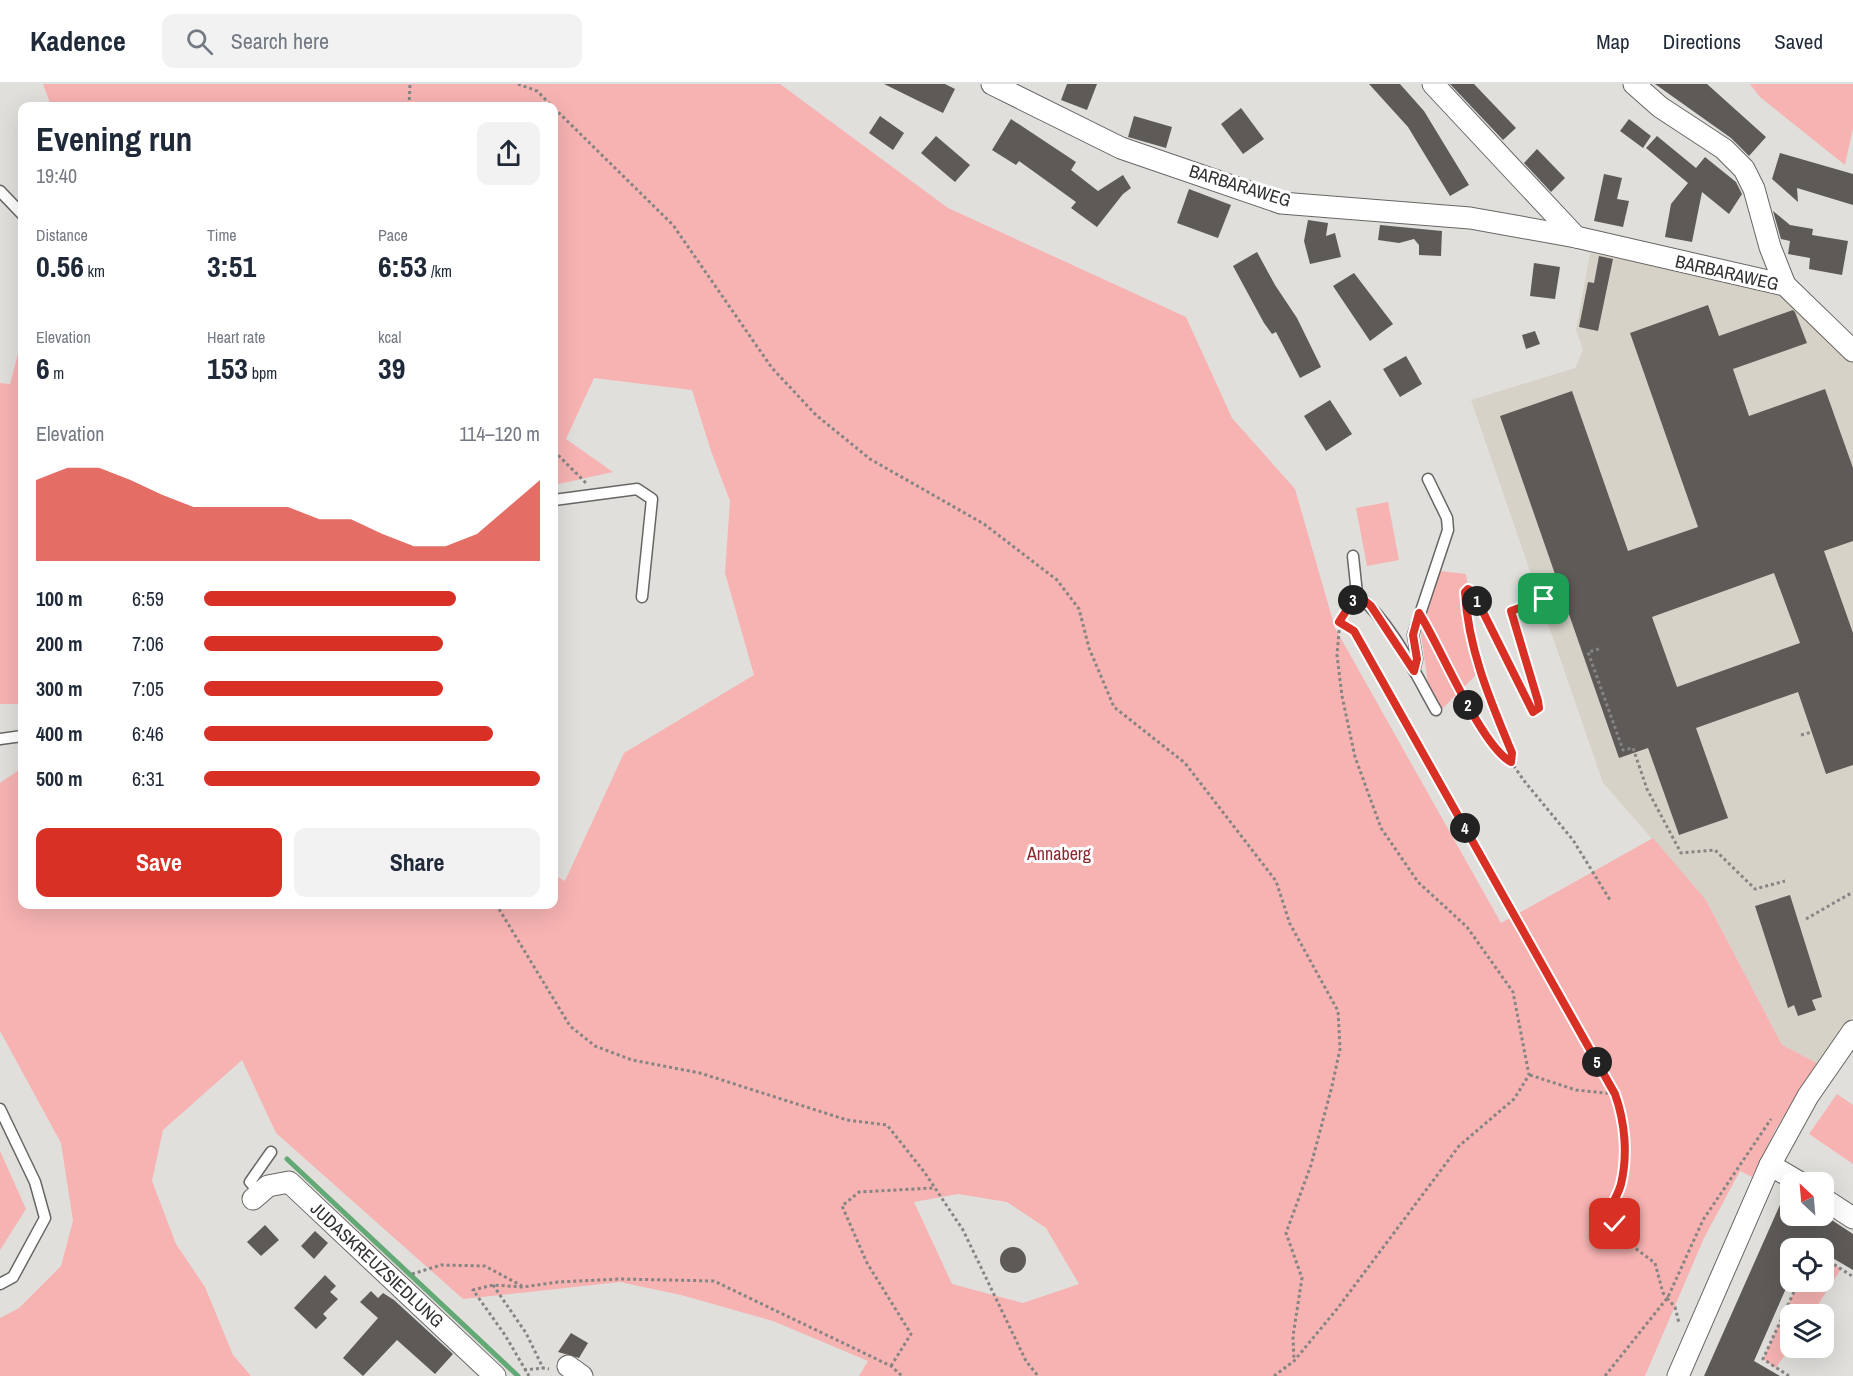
<!DOCTYPE html>
<meta charset="utf-8">
<style>
body{margin:0;font-family:"Archivo Narrow",sans-serif;background:#f2f2f3;color:#1f2937;height:100vh;display:flex;flex-direction:column;font-size:22px;white-space:nowrap}
*{box-sizing:border-box;margin:0}
p{font-size:20px;color:#747a83}
.icon{flex:none;width:33px;height:33px;fill:none;stroke:currentColor;stroke-width:2;stroke-linecap:round;stroke-linejoin:round}
.map{position:relative;flex:1;overflow:hidden}
.side{position:absolute;left:18px;top:18px;width:540px;height:807px;display:flex;flex-direction:column;background:#fff;border-radius:12px;box-shadow:0 6px 24px #0002}
.side>*{flex:none}
.needle{width:39px;rotate:334deg}
.buttons{position:absolute;left:1780px;top:1088px;display:grid;gap:12px}
.buttons a{display:grid;place-items:center;width:54px;height:54px;border-radius:12px;background:#fff;box-shadow:0 6px 24px #0002;font-size:30px}
.pin{position:absolute;display:grid;place-items:center;width:51px;height:51px;color:#fff;margin:-26px;border-radius:12px;box-shadow:0 3px 9px #0006}
.km{position:absolute;width:30px;height:30px;margin:-15px;border-radius:50%;background:#222;color:#fff;font-size:16px;line-height:30px;text-align:center}
.round{display:grid;place-items:center;flex:none;width:63px;height:63px;border-radius:12px;background:#f2f2f3}
.head{display:flex;align-items:center;justify-content:space-between;height:102px;padding:0 18px}
h1{font-size:33px;font-weight:800;line-height:45px}
.metrics{display:grid;grid-template-columns:repeat(3,1fr);gap:9px;height:102px;padding:6px 18px}
.metrics div{display:grid;align-content:center}
.metrics b{font-size:30px;font-weight:800}
.metrics small{font-size:16px;font-weight:400}
.metrics p{font-size:16px}
.chart{height:168px;padding:12px 18px}
.chart p{display:flex;justify-content:space-between}
.chart svg{width:100%;height:108px;margin-top:6px;fill:#d93025;opacity:.7}
.action{display:flex;gap:12px;margin-top:auto;padding:12px 18px}
.action a{flex:1;height:69px;border-radius:12px;background:#d93025;color:#fff;font-size:24px;font-weight:800;line-height:69px;text-align:center}
.action a+a{background:#f2f2f3;color:#1f2937}
ul{padding:0 18px;list-style:none;font-size:20px}
li{display:grid;grid-template-columns:96px 72px 1fr;align-items:center;height:45px}
li i{height:15px;border-radius:8px;background:#d93025}
header{display:flex;align-items:center;gap:36px;box-sizing:border-box;height:84px;padding:0 30px;background:#fff;border-bottom:2px solid #e0e1e3}
header strong{font-size:28px}
nav{display:flex;gap:33px;margin-inline-start:auto;font-size:21px}
.search{width:420px;height:54px;background:#f2f2f3;display:flex;align-items:center;gap:15px;box-sizing:border-box;padding:0 21px;border-radius:12px;color:#747a83;font-size:22px}
.map>svg:first-child{display:block}
.built{fill:#d7d2c8}
.green{fill:#f6b3b2;fill-rule:evenodd}
.lines{fill:none;stroke-linecap:round;stroke-linejoin:round}
.stream{stroke:#63a975;stroke-width:5}
.building{fill:#5d5a58;fill-rule:evenodd}
.lane-casing{stroke:#686664;stroke-width:13}
.street-casing{stroke:#686664;stroke-width:23}
.path{stroke:#878583;stroke-width:3;stroke-dasharray:3 3;stroke-linecap:butt}
.lane{stroke:#fff;stroke-width:10}
.street{stroke:#fff;stroke-width:21}
.route-casing{stroke:#fff;stroke-width:12}
.route{stroke:#d93025;stroke-width:8}
.labels{text-anchor:middle;stroke-width:6;stroke-linejoin:round;paint-order:stroke}
.street-label{font-size:18px;fill:#333231;stroke:#fff}
.park-label{font-size:18px;fill:#8a272e;stroke:#fff}
</style>
<header>
<strong>Kadence</strong>
<div class="search"><svg class="icon" aria-label="search" viewBox="0 0 24 24"><circle cx="10" cy="10" r="6"/><path d="M15 15l6 6"/></svg>Search here</div>
<nav><a>Map</a><a>Directions</a><a>Saved</a></nav>
</header>
<div class="map">
<svg width="1853" height="1292" viewBox="0 0 1853 1292">
<rect width="100%" height="100%" fill="#e1dfdc"/>
<!-- built -->
<path class="built" d="M1590,169l183,35 80,71v657l-36,47 -35,-18 -76,-145 -103,-117 -132,-383 104,-32 8,-18 -7,-20z"/>
<!-- green -->
<g class="green">
<path d="M43,0h737l168,124 238,109 46,101 63,71 40,139 166,295 152,-85 53,62 76,145 35,18 -41,66 -24,48 -12,-6 -36,67 -59,138h-786l9,-15 -95,-40 -92,-26 -61,-13 -157,17 -187,-166 -34,-73 -79,70 -11,51 24,63 29,43 28,68 18,21h-251v-58l19,-10 42,-42 12,-45 -12,-78 -61,-112v-248l22,-15v136h532v-29l11,6 59,-128 130,-78 -29,-102 5,-72 -19,-50 -19,-61 -98,-12 -28,61 47,33 -59,13v-379h-503zM958,1110l49,8 39,26 33,56 -56,19 -71,-19 -38,-82z"/>
<path d="M1750,0h103v44l-8,37 -85,-68z"/>
<path d="M22,255v365h-22v-321l10,1z"/>
<path d="M1388,418l11,58 -32,6 -11,-58z"/>
<path d="M1440,487l26,3 16,95 -40,40 -14,-25 -7,-50z"/>
<path d="M1837,1010l16,11v59l-44,-30z"/>
<path d="M0,1067l26,58 -26,41z"/>
<path d="M1824,1174l17,11 -29,45h-21v32l-15,22 -13,-9 36,-78h25z"/>
</g>
<g class="lines">
<!-- stream -->
<path class="stream" d="M287,1075l231,217"/>
</g>
<!-- building -->
<g class="building">
<path d="M884,0h61l10,5 -12,24z"/>
<path d="M1067,0h30l-10,26 -26,-10z"/>
<path d="M1369,0h31l24,27 45,74 -19,11 -42,-69z"/>
<path d="M1450,0h24l42,44 -13,12z"/>
<path d="M1655,0h52l59,53 -17,19 -18,-18z"/>
<path d="M1241,24l23,31 -21,15 -22,-30z"/>
<path d="M880,32l24,17 -11,17 -24,-17z"/>
<path d="M1134,32l38,11 -6,21 -38,-11z"/>
<path d="M1011,35l65,43 -5,8 27,21 25,-16 8,13 -8,6 -26,33 -26,-19 5,-6 -57,-41 -3,4 -24,-15z"/>
<path d="M1629,35l22,17 -8,12 -23,-17z"/>
<path d="M936,52l34,29 -15,17 -34,-29z"/>
<path d="M1657,52l39,32 9,-11 31,25 6,12 -13,20 -27,-22 -10,50 -27,-5 6,-33 17,-21 -42,-35z"/>
<path d="M1537,65l28,29 -14,14 -27,-29z"/>
<path d="M1780,69l73,21v31l-56,-17 1,14 -26,-23z"/>
<path d="M1604,90l18,4 -5,21 12,2 -6,26 -29,-6z"/>
<path d="M1189,105l42,16 -13,33 -41,-15z"/>
<path d="M1773,127l17,14 23,4 -1,6 36,6 -6,34 -33,-6 1,-11 -22,-4 2,-13 -9,-2z"/>
<path d="M1308,136l20,3 -2,13 9,-3 6,24 -31,7 -6,-23z"/>
<path d="M1380,141l62,6 -1,25 -22,-1v-10l-5,-6 -15,4 -21,-3z"/>
<path d="M1257,168l18,33 22,33 24,49 -21,11 -24,-46 -4,2 -8,-11 -31,-57z"/>
<path d="M1599,172l14,3 -15,72 -19,-4 9,-45 6,1z"/>
<path d="M1534,179l26,4 -5,32 -25,-3z"/>
<path d="M1354,189l39,51 -23,17 -37,-55z"/>
<path d="M1708,221l11,31 74,-26 2,2 12,31 -74,26 16,47 76,-27 28,79v73l-29,10 29,82v132l-27,9 -28,-82 -102,36 32,90 -49,17 -31,-87 -29,10 -119,-342 72,-25 56,160 70,-24 -68,-194zM1774,489l26,70 -123,44 -25,-70z"/>
<path d="M1535,247l5,13 -14,5 -4,-14z"/>
<path d="M1406,272l16,28 -22,13 -17,-28z"/>
<path d="M1330,316l22,34 -26,17 -22,-35z"/>
<path d="M1790,811l32,102 -10,3 4,10 -18,6 -4,-11 -6,3 -33,-102z"/>
<path d="M1787,1105l4,3v23h33l29,19v36l-29,-17v-5h-33v29l-37,84 26,15h-76z"/>
<path d="M265,1141l14,15 -18,16 -14,-14z"/>
<path d="M315,1147l13,12 -14,16 -13,-13z"/>
<circle cx="1013" cy="1176" r="13"/>
<path d="M325,1191l11,11 -6,6 8,7 -15,15 4,4 -11,11 -22,-21z"/>
<path d="M371,1207l7,7 5,-5 11,7 59,54 -18,20 -38,-34 -34,36 -20,-18 35,-40 -18,-16z"/>
<path d="M571,1249l17,10 -9,15 -21,-6z"/>
</g>
<g class="lines">
<defs>
<g id="lane">
<path d="M0,107l22,23"/>
<path d="M554,416l83,-11 15,10 -10,98"/>
<path d="M1357,510c35,30 57,77 79,116"/>
<path d="M1348,525l9,-15 -4,-38"/>
<path d="M1414,587l3,-12 -4,-24 35,-105 -1,-12 -19,-39"/>
<path d="M0,655l22,-3"/>
<path d="M0,1025l35,73 10,36 -32,59 -13,7"/>
<path d="M260,1109l-10,-11 21,-30"/>
</g>
<g id="street">
<path d="M992,0l129,64 160,55 189,15 106,19 209,48 68,66"/>
<path d="M1433,0l143,153"/>
<path d="M1634,0l26,23 64,42 20,20 10,20 16,58 15,38"/>
<path d="M1770,1081l29,17"/>
<path d="M253,1115l15,-13 21,-4 206,194"/>
<path d="M1824,1115l29,19"/>
<path d="M568,1282l14,10"/>
<path d="M1678,1292l92,-211 38,-69 45,-65"/>
</g>
</defs>
<!-- lane casing -->
<use href="#lane" class="lane-casing"/>
<!-- street casing -->
<use href="#street" class="street-casing"/>
<!-- path -->
<g class="path">
<path d="M518,0l19,7 15,15"/>
<path d="M409,22l1,-22"/>
<path d="M554,24l119,117 99,143 44,47 54,44 114,65 73,56 22,29 10,39 25,59 71,56 91,118 14,43 48,87 2,38 -8,37 -21,79 -25,68 16,45 -9,58 1,25"/>
<path d="M554,367l32,32"/>
<path d="M1339,538l15,9 261,463"/>
<path d="M1430,545l41,82 31,46 9,5 14,20 48,58 37,60"/>
<path d="M1599,565l-11,3 35,98 10,-2 14,41 34,64 34,-3 40,39 30,-8"/>
<path d="M1801,651l11,-3"/>
<path d="M1511,678l1,-9c-22,-53 -44,-103 -47,-161l3,-3 4,3 61,121 6,-5 -1,-7 -27,-90 33,-12"/>
<path d="M496,820l74,122 25,20 37,14 68,13 147,47 40,5 38,48 38,57 63,131 12,15"/>
<path d="M1806,835l47,-27"/>
<path d="M1530,991l46,15 39,4c9,28 13,61 6,90 -3,12 -13,24 -11,36l12,8 3,9 10,-1v12l20,15 8,30 5,4"/>
<path d="M1824,1174l28,18"/>
<path d="M412,1190l29,-9 44,1 37,20"/>
<path d="M493,1201l33,48 17,35 6,1"/>
<path d="M1667,1214l8,9 4,16"/>
<path d="M891,1282l20,-32 -44,-71 -25,-57 17,-14 74,-4"/>
<path d="M524,1286l19,-2"/>
<path d="M529,1292l-24,-41 -32,-45 20,-5 30,2 35,-5 62,-3 94,2 177,85 11,10"/>
<path d="M1274,1292l20,-15 43,-52 122,-163 55,-47 15,-24 -16,-83 -46,-65 -49,-45 -37,-54 -26,-71 -13,-61 -5,-41 3,-35"/>
<path d="M1605,1292l63,-79 35,-77 68,-101"/>
<path d="M1789,1292l-26,-17 36,-78"/>
</g>
<!-- lane -->
<use href="#lane" class="lane"/>
<!-- street -->
<use href="#street" class="street"/>
</g>
<g class="lines">
<defs>
<path id="route" d="M1544,515l-33,12 27,90 1,7 -6,4 -60,-120 -5,-3 -3,3c3,57 25,108 47,161l-1,9c-30,-16 -71,-116 -92,-149l-6,22 4,24 -3,12 -43,-65 -14,-12 -18,28 15,9 261,463c10,28 13,61 6,90 -3,12 -13,24 -11,36l5,4"/>
</defs>
<!-- route casing -->
<use href="#route" class="route-casing"/>
<!-- route -->
<use href="#route" class="route"/>
</g>
<g class="labels">
<!-- street labels -->
<g class="street-label">
<text transform="translate(1240 102) rotate(17)" y="6">BARBARAWEG</text>
<text transform="translate(1727 189) rotate(13)" y="6">BARBARAWEG</text>
<text transform="translate(377 1181) rotate(43)" y="6">JUDASKREUZSIEDLUNG</text>
</g>
<!-- park labels -->
<g class="park-label">
<text x="1059" y="776">Annaberg</text>
</g>
</g>
</svg>
<div class="buttons">
<a><svg class="needle" viewBox="-14 -14 28 28"><path d="M0-13l5 13h-10z" fill="#e53935"/><path d="M0 13l5-13h-10z" fill="#747a83"/></svg></a>
<a><svg class="icon" aria-label="locate" viewBox="0 0 24 24"><circle cx="12" cy="12" r="6"/><path d="M12 2v4M12 18v4M2 12h4M18 12h4"/></svg></a>
<a><svg class="icon" aria-label="layers" viewBox="0 0 24 24"><path d="M12 4l9 5-9 5-9-5zM3 14l9 5 9-5"/></svg></a>
</div>
<div class="pin" style="left:1544px;top:515px;background:#1e9e55"><svg class="icon" aria-label="arrive" viewBox="0 0 24 24"><path d="M6 21V4h12l-3 4 3 4H6"/></svg></div>
<div class="pin" style="left:1615px;top:1140px;background:#d93025"><svg class="icon" aria-label="check" viewBox="0 0 24 24"><path d="M5 12l5 5 9-10"/></svg></div>
<b class="km" style="left:1477px;top:517px">1</b>
<b class="km" style="left:1468px;top:621px">2</b>
<b class="km" style="left:1353px;top:516px">3</b>
<b class="km" style="left:1465px;top:744px">4</b>
<b class="km" style="left:1597px;top:978px">5</b>
<section class="side">
<div class="head"><div><h1>Evening run</h1><p>19:40</p></div><a class="round"><svg class="icon" aria-label="share" viewBox="0 0 24 24"><path d="M12 15V3M7 8l5-5 5 5M5 13v7h14v-7"/></svg></a></div>
<div class="metrics">
<div><p>Distance</p><b>0.56<small> km</small></b></div>
<div><p>Time</p><b>3:51</b></div>
<div><p>Pace</p><b>6:53<small> /km</small></b></div>
</div>
<div class="metrics">
<div><p>Elevation</p><b>6<small> m</small></b></div>
<div><p>Heart rate</p><b>153<small> bpm</small></b></div>
<div><p>kcal</p><b>39</b></div>
</div>
<div class="chart"><p><span>Elevation</span>114–120 m</p>
<svg viewBox="0 0 160 44" preserveAspectRatio="none"><path d="M0 44V11L10 6L20 6L30 11L40 17L50 22L60 22L70 22L80 22L90 27L100 27L110 33L120 38L130 38L140 33L150 22L160 11V44z"/></svg>
</div>
<ul>
<li><b>100 m</b>6:59<i style="width:75%"></i></li>
<li><b>200 m</b>7:06<i style="width:71%"></i></li>
<li><b>300 m</b>7:05<i style="width:71%"></i></li>
<li><b>400 m</b>6:46<i style="width:86%"></i></li>
<li><b>500 m</b>6:31<i style="width:100%"></i></li>
</ul>
<div class="action"><a>Save</a><a>Share</a></div>
</section>
</div>
